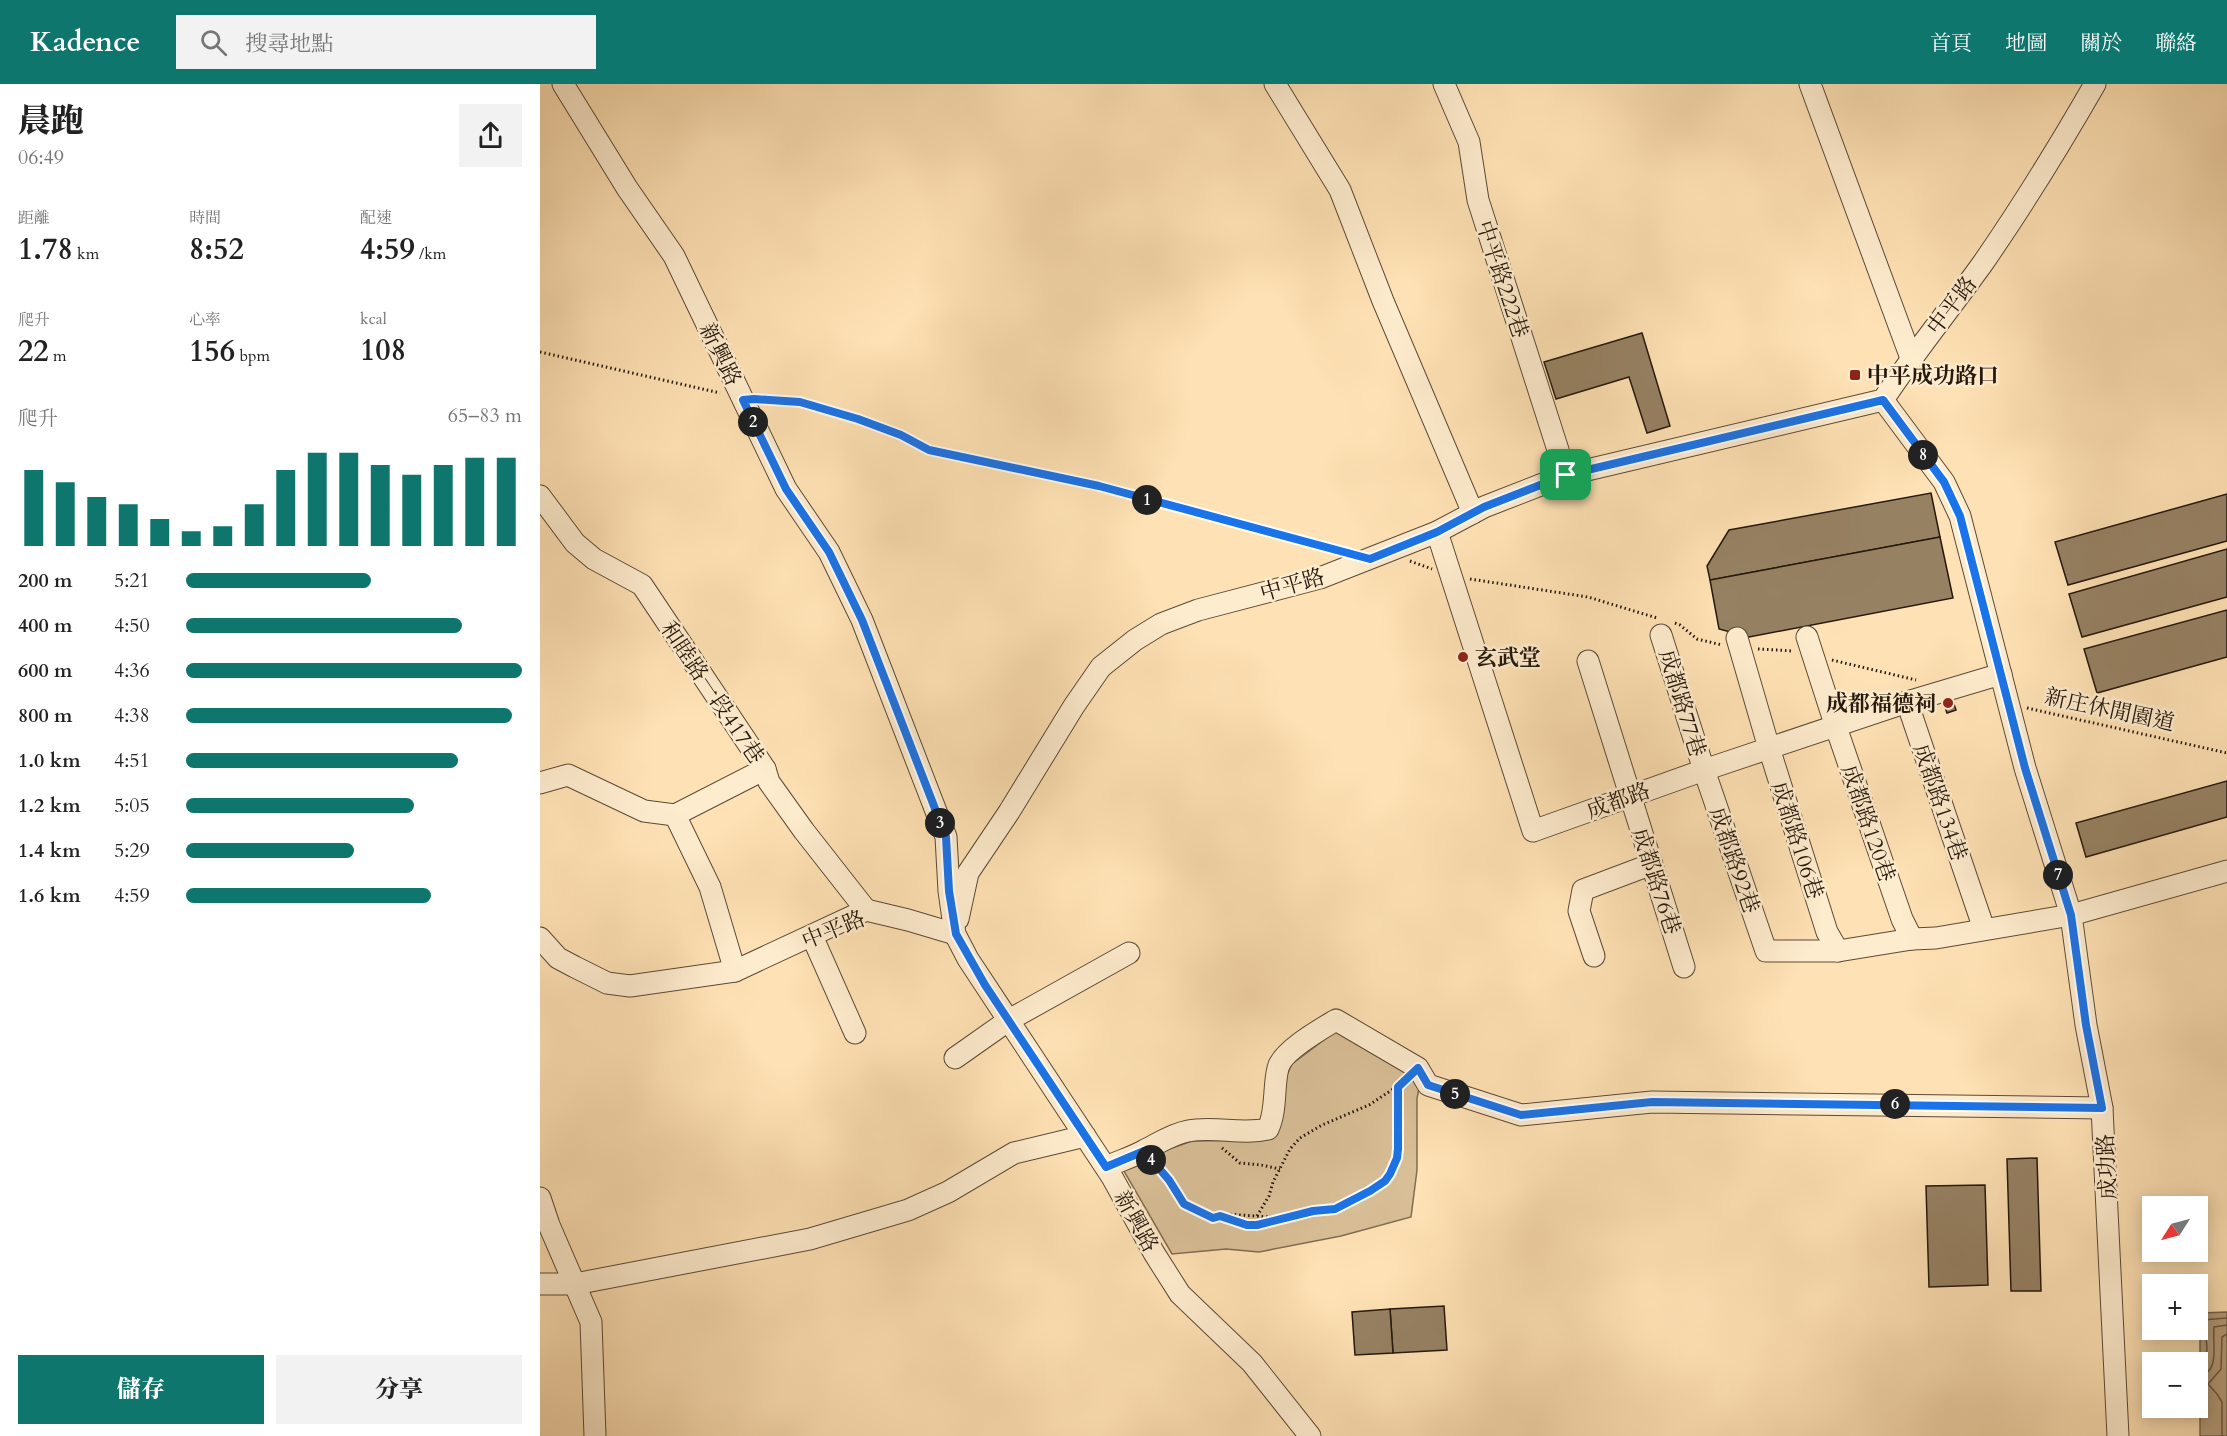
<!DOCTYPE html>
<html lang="zh-TW">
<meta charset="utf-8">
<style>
body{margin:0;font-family:Cardo,"Noto Serif TC",serif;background:#f2f2f2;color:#222;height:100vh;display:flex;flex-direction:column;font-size:22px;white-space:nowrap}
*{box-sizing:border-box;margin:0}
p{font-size:20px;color:#767676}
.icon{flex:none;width:33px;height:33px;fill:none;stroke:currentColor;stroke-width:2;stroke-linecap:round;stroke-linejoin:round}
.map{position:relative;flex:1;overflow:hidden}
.sheet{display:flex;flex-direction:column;background:#fff;width:540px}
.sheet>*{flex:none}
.needle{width:39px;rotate:234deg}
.fabs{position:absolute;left:1602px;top:1112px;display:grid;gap:12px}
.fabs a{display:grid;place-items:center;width:66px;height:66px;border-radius:0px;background:#fff;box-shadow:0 3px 15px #0003;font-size:30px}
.pin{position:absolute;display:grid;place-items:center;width:51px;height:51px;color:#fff;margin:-26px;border-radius:12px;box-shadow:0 3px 9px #0006}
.km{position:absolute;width:30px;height:30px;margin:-15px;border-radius:50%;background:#222;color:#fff;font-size:16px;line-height:30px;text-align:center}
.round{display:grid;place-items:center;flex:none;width:63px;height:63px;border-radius:0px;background:#f2f2f2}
.headline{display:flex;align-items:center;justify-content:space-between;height:102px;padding:0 18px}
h1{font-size:33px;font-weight:800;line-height:45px}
.figures{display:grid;grid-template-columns:repeat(3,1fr);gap:9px;height:102px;padding:6px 18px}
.figures div{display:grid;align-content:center}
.figures b{font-size:30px;font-weight:800}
.figures small{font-size:16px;font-weight:400}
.figures p{font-size:16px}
.chart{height:168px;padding:12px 18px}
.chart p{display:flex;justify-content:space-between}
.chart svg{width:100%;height:108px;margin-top:6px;stroke:#0f766e;stroke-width:6}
.button{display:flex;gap:12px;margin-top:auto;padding:12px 18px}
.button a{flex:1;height:69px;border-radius:0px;background:#0f766e;color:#fff;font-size:24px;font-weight:800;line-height:69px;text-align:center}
.button a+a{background:#f2f2f2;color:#222}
ul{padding:0 18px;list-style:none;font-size:20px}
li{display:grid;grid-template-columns:96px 72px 1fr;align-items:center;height:45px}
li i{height:15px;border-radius:8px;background:#0f766e}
header{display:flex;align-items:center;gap:36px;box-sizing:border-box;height:84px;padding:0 30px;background:#0f766e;color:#fff}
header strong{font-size:28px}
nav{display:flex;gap:33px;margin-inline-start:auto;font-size:21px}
.search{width:420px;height:54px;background:#f2f2f2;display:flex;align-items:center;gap:15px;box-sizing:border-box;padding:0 21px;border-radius:0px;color:#767676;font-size:22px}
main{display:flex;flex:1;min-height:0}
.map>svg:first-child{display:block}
.green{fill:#d9bf97;stroke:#806c52;stroke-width:1.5}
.water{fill:#b59d7b;stroke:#7c684f;stroke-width:1.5}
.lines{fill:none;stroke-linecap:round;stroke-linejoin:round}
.shore{stroke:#6e5a44;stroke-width:1.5}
.building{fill:#968163;stroke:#26180c;stroke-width:1.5}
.minor-casing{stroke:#5c4a36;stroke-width:23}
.path{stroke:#26180c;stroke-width:3;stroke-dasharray:1.5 3;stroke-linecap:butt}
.minor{stroke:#feecce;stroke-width:21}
.route-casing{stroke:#fff;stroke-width:12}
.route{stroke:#1a73e8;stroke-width:8}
.poi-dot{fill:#8f2418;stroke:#feecce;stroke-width:2}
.labels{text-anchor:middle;stroke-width:5;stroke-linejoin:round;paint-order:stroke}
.street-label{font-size:22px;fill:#26180c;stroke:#feecce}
.poi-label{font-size:22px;font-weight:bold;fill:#26180c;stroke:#feecce;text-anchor:start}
</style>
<header>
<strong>Kadence</strong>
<div class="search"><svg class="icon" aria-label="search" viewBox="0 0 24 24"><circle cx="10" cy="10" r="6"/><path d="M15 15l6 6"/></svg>搜尋地點</div>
<nav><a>首頁</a><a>地圖</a><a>關於</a><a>聯絡</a></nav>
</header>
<main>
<section class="sheet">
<div class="headline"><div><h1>晨跑</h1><p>06:49</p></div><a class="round"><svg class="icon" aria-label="share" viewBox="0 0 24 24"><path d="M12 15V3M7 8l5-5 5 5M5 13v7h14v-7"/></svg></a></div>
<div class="figures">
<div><p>距離</p><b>1.78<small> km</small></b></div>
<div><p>時間</p><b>8:52</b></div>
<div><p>配速</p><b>4:59<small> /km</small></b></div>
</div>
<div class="figures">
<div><p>爬升</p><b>22<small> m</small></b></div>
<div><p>心率</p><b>156<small> bpm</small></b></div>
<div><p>kcal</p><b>108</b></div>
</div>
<div class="chart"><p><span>爬升</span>65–83 m</p>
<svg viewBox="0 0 160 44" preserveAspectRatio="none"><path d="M5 44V13M15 44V18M25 44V24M35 44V27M45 44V33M55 44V38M65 44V36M75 44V27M85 44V13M95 44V6M105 44V6M115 44V11M125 44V15M135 44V11M145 44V8M155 44V8"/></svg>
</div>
<ul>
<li><b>200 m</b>5:21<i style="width:55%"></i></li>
<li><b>400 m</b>4:50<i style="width:82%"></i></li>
<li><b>600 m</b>4:36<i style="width:100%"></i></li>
<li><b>800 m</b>4:38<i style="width:97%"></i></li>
<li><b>1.0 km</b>4:51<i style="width:81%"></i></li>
<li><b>1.2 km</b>5:05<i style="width:68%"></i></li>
<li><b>1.4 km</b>5:29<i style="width:50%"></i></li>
<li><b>1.6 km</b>4:59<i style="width:73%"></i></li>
</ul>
<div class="button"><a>儲存</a><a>分享</a></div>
</section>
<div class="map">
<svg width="1687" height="1352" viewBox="0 0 1687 1352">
<rect width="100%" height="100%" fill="#fee1b4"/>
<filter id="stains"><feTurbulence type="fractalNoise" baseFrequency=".00333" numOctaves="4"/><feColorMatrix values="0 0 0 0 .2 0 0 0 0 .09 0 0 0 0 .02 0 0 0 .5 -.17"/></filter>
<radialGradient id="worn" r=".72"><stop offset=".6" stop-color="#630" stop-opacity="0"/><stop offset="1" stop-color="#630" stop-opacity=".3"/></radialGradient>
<!-- green -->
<path class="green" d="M800,944l81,51 -4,19v72l-6,47 -70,19 -82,16 -33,-3 -54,5 -51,-88 71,-25 65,-1 35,-76z"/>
<!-- water -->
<path class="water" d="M1687,1228v124h-27v-123z"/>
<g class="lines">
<!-- shore -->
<g class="shore">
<path d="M1658,1284l5,-1c7,-13 3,-35 -1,-47l25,-2"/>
<path d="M1658,1292c23,-3 14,-32 16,-49l13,-2"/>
<path d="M1682,1352v-34l-5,-8 -9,-10 13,-15 1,-32 5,-3"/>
</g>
</g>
<!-- building -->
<g class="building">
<path d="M1102,249l28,93 -23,7 -18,-56 -73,22 -12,-37z"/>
<path d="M1391,409l9,44 -230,43 -3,-14 22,-36z"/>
<path d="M1687,410v47l-159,44 -13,-43z"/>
<path d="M1400,453l13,61 -204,39 -30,-8 -9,-49z"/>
<path d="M1687,465v48l-145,40 -13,-43z"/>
<path d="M1687,526v47l-130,36 -13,-44z"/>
<path d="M1410,608l6,18 -9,3 -6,-17z"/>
<path d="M1687,697v36l-141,40 -10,-34z"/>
<path d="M1497,1074l4,133h-30l-4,-132z"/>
<path d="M1445,1101l3,100 -59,2 -3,-101z"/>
<path d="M904,1222l3,44 -54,3 -3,-44z"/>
<path d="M850,1225l3,44 -38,2 -3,-43z"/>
</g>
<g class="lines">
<defs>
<g id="minor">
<path d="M23,0l64,104 47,68 112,233 43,63 33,68 84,217 3,54 6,43 13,25 144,218 42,76 26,41 72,69 58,73"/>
<path d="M735,0l65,106 43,111 90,212"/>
<path d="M904,0l25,58 9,58 88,275"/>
<path d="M1270,0l101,274"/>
<path d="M1343,316l61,82 16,34 65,252 46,147 15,110 16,83 16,328"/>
<path d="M0,412l35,47 19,16 48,26 123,184 4,13 35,49 62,79"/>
<path d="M897,448l96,299 171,-61 203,-68 94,-28"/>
<path d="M1121,551l43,135 62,181h72l74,-12 24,-1 135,-23 156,-44"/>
<path d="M1267,553l29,90 66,192 10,20"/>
<path d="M1197,554l32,110 58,184 11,19"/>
<path d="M1048,577l96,306"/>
<path d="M1367,618l77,227"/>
<path d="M0,699l28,-8 76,36 31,4 90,-46"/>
<path d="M135,731l35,72 25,84"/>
<path d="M418,835l10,-46 41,-61 65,-106 27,-39 34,-27 26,-16 37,-14 122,-32 117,-46 47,-25 82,-32 317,-75c31,-47 67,-91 100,-137 40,-58 77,-118 112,-179"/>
<path d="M272,852l43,97"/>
<path d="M0,854l18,20 17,9 32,16 23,3 105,-15 131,-61 42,10 47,14"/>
<path d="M1054,872l-15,-45 4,-21 69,-26"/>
<path d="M415,974l54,-38 120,-67"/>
<path d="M566,1083c13,-6 27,-10 39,-17 14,-7 27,-16 43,-19 27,-5 54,4 80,-2 9,-19 5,-41 10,-61 4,-17 43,-39 58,-48l82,48 10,17 93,30 131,-13 450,6"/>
<path d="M0,1114l9,27 42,97 4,114"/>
<path d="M0,1200h35l235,-45 98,-29 40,-18 66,-39 71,-17"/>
</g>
</defs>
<!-- minor casing -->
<use href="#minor" class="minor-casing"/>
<!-- path -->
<g class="path">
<path d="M0,268l180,41"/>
<path d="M221,315l39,3 58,17 43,16 28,15 170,36 240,65"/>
<path d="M870,477l22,8"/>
<path d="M930,495l118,18 69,21"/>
<path d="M1135,539l5,2 17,14 25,6"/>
<path d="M1218,565l35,2"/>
<path d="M1292,576l84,20"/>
<path d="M1487,624l200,45"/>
<path d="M682,1064l18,15 21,2 19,4"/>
<path d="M615,1080c20,25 25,44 58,54l13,-4 43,3 28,-2 16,-4 22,-2 35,-18 15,-10 10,-15 3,-17v-62"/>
<path d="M681,1132c29,12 43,9 72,0"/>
<path d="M717,1132l12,-20 4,-14 17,-33 10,-11 22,-13 47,-20 38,-25"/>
</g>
<!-- minor -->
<use href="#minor" class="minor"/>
</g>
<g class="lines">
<defs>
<path id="route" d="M214,315l46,3 58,17 43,16 28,15 170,36 271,73 67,-27 47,-25 82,-32 317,-75 61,82 16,34 65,252 46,147 15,110 16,83 -450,-6 -131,13 -93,-30 -10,-17 -20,19v62l-1,9 -7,16 -5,7 -15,10 -35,18 -22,2 -56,14h-10l-27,-9 -7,2 -29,-14 -15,-24 -25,-29 -38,16 -121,-182 -29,-51 -7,-43 -3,-54 -84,-217 -33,-68 -43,-63 -43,-89z"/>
</defs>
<!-- route casing -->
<use href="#route" class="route-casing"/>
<!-- route -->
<use href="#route" class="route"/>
</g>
<!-- markers -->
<g class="poi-dot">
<rect x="1309" y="285" width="12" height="12" rx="3"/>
<circle cx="923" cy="573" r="6"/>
<circle cx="1408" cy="619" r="6"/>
</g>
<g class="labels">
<!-- street labels -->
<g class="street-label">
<text transform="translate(963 195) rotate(72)" y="8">中平路222巷</text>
<text transform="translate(1411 221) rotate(-53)" y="8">中平路</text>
<text transform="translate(181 270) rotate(64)" y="8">新興路</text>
<text transform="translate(752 500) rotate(-16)" y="8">中平路</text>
<text transform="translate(173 608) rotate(56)" y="8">和睦路一段417巷</text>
<text transform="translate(1143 619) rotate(73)" y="8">成都路77巷</text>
<text transform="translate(1570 625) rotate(12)" y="8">新庄休閒園道</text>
<text transform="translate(1078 716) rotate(-20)" y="8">成都路</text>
<text transform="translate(1401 718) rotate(71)" y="8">成都路134巷</text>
<text transform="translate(1329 739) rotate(71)" y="8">成都路120巷</text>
<text transform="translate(1258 756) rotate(72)" y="8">成都路106巷</text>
<text transform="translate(1195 776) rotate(71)" y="8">成都路92巷</text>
<text transform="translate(1117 797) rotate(72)" y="8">成都路76巷</text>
<text transform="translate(293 845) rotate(-22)" y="8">中平路</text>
<text transform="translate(1566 1083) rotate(-93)" y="8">成功路</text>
<text transform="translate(597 1137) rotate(61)" y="8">新興路</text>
</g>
<!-- poi labels -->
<g class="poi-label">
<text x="1327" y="299">中平成功路口</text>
<text x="935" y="581">玄武堂</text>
<text x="1396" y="627" text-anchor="end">成都福德祠</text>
</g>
</g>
<rect width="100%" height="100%" filter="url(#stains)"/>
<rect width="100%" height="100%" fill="url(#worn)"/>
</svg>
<div class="fabs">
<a><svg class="needle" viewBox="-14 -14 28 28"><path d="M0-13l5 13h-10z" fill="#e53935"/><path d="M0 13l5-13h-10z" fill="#767676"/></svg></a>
<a>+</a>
<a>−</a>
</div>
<div class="pin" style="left:1026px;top:391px;background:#1e9e55"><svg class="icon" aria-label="arrive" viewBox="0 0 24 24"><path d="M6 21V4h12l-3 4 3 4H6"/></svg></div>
<b class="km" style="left:607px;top:416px">1</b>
<b class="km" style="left:213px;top:338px">2</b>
<b class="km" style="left:400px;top:739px">3</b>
<b class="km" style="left:611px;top:1076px">4</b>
<b class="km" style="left:915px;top:1010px">5</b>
<b class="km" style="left:1355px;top:1020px">6</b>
<b class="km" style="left:1518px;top:791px">7</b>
<b class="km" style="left:1383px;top:371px">8</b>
</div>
</main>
